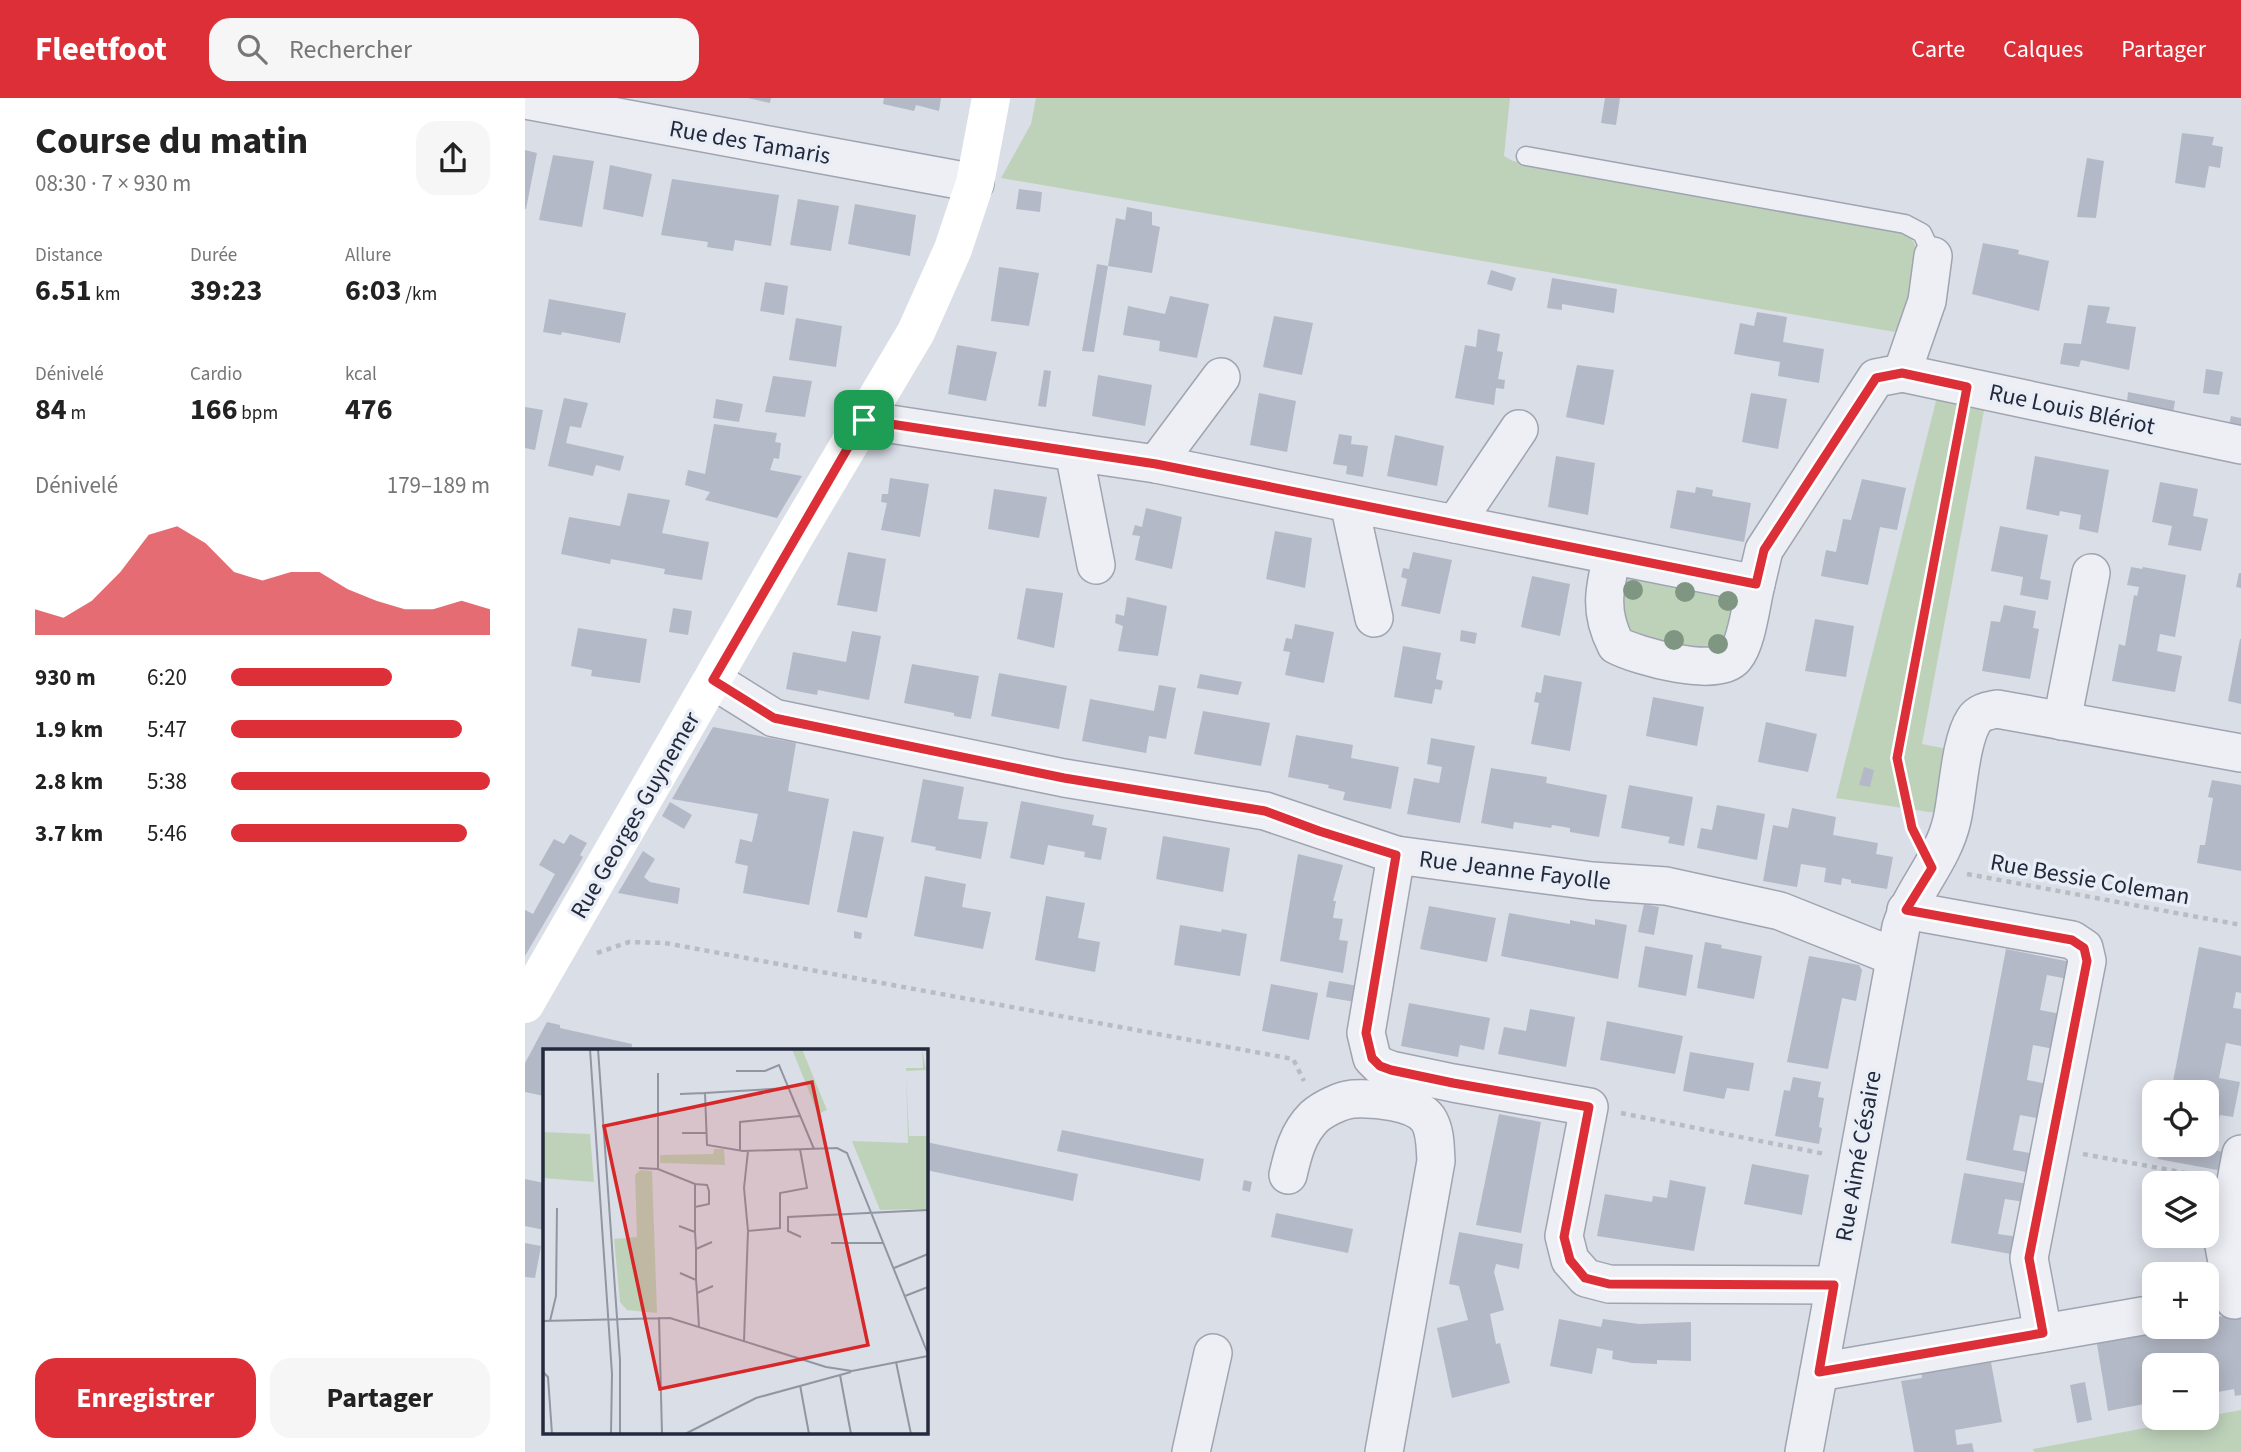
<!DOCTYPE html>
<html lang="fr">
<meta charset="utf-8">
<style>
body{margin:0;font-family:"Source Sans 3",sans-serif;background:#f6f6f6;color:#222;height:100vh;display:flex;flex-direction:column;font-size:26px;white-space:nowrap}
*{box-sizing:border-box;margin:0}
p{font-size:23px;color:#767676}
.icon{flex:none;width:38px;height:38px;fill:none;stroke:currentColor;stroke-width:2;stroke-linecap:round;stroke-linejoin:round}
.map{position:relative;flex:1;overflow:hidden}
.drawer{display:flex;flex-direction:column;background:#fff;width:525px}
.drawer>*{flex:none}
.buttons{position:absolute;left:1617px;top:982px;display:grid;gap:14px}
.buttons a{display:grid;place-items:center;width:77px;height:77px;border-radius:14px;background:#fff;box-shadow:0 4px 18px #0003;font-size:35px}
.pin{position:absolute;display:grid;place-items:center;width:60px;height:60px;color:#fff;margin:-30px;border-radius:14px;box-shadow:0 4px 10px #0006}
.round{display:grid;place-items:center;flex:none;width:74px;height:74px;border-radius:21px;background:#f6f6f6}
.head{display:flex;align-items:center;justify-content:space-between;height:119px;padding:0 35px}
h1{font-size:38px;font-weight:700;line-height:52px}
.figures{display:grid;grid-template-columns:repeat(3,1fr);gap:10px;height:119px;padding:7px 35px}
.figures div{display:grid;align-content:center}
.figures b{font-size:30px;font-weight:700}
.figures small{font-size:19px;font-weight:400}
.figures p{font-size:19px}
.chart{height:196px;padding:14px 35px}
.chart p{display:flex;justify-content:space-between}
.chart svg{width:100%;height:126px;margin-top:7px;fill:#dc2f38;opacity:.7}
.primary-button{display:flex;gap:14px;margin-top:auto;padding:14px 35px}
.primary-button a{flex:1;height:80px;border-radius:21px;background:#dc2f38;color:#fff;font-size:28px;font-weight:700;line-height:80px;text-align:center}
.primary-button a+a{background:#f6f6f6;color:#222}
ul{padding:0 35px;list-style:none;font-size:23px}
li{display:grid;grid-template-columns:112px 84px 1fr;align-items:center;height:52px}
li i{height:18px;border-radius:9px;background:#dc2f38}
header{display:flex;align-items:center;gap:42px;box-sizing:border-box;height:98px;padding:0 35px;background:#dc2f38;color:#fff}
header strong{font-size:33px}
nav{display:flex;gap:38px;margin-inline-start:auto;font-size:24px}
.search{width:490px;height:63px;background:#f6f6f6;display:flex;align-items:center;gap:18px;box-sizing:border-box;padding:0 24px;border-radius:21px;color:#767676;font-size:26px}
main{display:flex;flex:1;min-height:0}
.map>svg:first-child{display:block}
.green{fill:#bed2ba}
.building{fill:#b4b9c7}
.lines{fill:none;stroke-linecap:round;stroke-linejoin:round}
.lane-casing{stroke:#9fa4b1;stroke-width:21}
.street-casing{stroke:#9fa4b1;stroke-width:40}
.path{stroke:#b8bcc5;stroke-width:4.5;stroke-dasharray:5 5;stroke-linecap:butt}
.lane{stroke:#edeff5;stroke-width:18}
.street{stroke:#edeff5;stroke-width:37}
.secondary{stroke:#fff;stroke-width:38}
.tree{fill:#7e9682}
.route-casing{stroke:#fff;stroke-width:14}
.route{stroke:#dc2f38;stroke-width:9}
.labels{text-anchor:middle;stroke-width:7;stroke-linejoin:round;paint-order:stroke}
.street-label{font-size:24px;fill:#232a3e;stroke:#e9edf5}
.inset-road{fill:none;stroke:#9196a3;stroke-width:2}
.view{fill:#d62828;fill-opacity:0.15;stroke:#d62828;stroke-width:3.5}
.inset-edge{fill:none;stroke:#232a3e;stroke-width:3.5}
</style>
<header>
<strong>Fleetfoot</strong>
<div class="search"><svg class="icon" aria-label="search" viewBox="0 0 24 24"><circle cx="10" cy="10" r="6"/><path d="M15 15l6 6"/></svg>Rechercher</div>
<nav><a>Carte</a><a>Calques</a><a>Partager</a></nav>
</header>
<main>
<section class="drawer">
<div class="head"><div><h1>Course du matin</h1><p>08:30 · 7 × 930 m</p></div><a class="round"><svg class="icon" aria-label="share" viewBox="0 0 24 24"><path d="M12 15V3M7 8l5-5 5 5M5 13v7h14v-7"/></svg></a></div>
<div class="figures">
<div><p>Distance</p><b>6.51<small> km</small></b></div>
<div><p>Durée</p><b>39:23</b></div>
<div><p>Allure</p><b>6:03<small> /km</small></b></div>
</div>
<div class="figures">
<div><p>Dénivelé</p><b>84<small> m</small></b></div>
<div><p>Cardio</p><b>166<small> bpm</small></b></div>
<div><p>kcal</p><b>476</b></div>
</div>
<div class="chart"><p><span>Dénivelé</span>179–189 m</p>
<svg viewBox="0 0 160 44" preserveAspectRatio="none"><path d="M0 44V35L10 38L20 32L30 22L40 9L50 6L60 12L70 22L80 25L90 22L100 22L110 28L120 32L130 35L140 35L150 32L160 35V44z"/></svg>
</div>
<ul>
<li><b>930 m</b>6:20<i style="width:62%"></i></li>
<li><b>1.9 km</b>5:47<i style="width:89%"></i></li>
<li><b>2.8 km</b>5:38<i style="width:100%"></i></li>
<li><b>3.7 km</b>5:46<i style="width:91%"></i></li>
</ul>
<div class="primary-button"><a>Enregistrer</a><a>Partager</a></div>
</section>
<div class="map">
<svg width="1716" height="1354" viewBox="0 0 1716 1354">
<rect width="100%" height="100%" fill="#dadee7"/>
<!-- green -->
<g class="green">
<path d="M511,0h474l-6,58 9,5 380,64c6,4 14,8 18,13 20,31 0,66 -16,94l-894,-154 30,-54z"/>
<path d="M1413,295l47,12 -63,339 26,5 -12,64 -100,-15z"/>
<path d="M1102,478l109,17 -8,51 -23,10 -79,-22 -5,-48z"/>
<path d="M1716,1312v42h-207l-1,-3z"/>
</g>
<!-- building -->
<g class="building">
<path d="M223,0h23l-1,5z"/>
<path d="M359,0h57l-2,13 -23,-6 -2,6 -31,-7z"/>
<path d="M1080,0h15l-4,27 -15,-2z"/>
<path d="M1657,35l32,4 -2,8 11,2 -3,21 -11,-2 -4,22 -30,-5z"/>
<path d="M0,52l12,3 -11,56h-1z"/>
<path d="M28,57l41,6 -12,66 -43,-7z"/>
<path d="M1562,60l17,3 -8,57 -19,-1z"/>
<path d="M85,67l42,9 -9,43 -40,-8z"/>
<path d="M147,81l107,16 -8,51 -36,-6 -2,11 -26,-4 1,-5 -47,-7z"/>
<path d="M494,91l23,3 -2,20 -24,-3z"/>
<path d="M273,101l41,7 -8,45 -41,-6z"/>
<path d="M330,106l61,11 -6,41 -62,-12z"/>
<path d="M602,109l25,5v13l8,2 -8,46 -44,-7 8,-48 9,2z"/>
<path d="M1458,145l36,7 -1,4 31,7 -10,50 -67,-17z"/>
<path d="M572,166l11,2 -14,86 -12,-1z"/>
<path d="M474,169l40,6 -10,53 -38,-5z"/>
<path d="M966,172l25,8 -4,13 -25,-7z"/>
<path d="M1027,180l65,11 -3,24 -52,-9v6l-15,-2z"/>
<path d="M240,184l23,4 -4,29 -24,-4z"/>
<path d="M645,198l39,8 -12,54 -38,-7 1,-10 -37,-6 5,-29 37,8z"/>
<path d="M24,201l77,14 -6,30 -58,-11 -1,3 -18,-3z"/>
<path d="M1563,207l22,2 -4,16 30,4 -7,43 -48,-10 -2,7 -19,-3 4,-21 17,1z"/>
<path d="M1232,214l30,5 -4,25 41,7 -5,34 -41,-7 2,-14 -46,-8 6,-31 14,3z"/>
<path d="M749,218l39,7 -11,52 -39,-8z"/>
<path d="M271,220l46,8 -6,41 -47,-7z"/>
<path d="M953,231l22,5 -3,17 6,1 -5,27 7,1 -1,9 -8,-1 -2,17 -39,-7 10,-53 11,2z"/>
<path d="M432,247l40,7 -11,49 -38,-7z"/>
<path d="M1052,267l37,5 -10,55 -38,-8z"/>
<path d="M1681,271l17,3 -4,23 -16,-2z"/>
<path d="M519,272l7,1 -5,36 -8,-1z"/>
<path d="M573,277l54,10 -7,41 -53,-10z"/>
<path d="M248,278l39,5 -7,36 -40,-5z"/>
<path d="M1603,294l47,9 -2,12 -46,-11z"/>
<path d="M734,295l37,8 -9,51 -37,-7z"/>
<path d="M1226,295l36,6 -9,50 -36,-7z"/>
<path d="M39,300l24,5 -7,25 -11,-2 -4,17 58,13 -4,15 -24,-6 -3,11 -45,-10z"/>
<path d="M191,301l27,5 -4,18 -26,-4z"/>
<path d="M0,309l18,3 -8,40 -10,-2z"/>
<path d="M1706,318l10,2v10l-12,-3z"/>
<path d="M189,326l63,9 -2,9 6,1 -2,16 -5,-1 -4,12 32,6 -25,42 -72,-18 5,-8 -25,-7 3,-15 17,4z"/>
<path d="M814,336l13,2 -1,8 17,2 -5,31 -17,-3 1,-8 -14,-2z"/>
<path d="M870,337l49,11 -7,40 -50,-10z"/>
<path d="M1031,358l39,7 -7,52 -40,-8z"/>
<path d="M1510,358l74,14 -11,63 -19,-4 2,-14 -21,-4 -1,5 -33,-7z"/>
<path d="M365,380l39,6 -9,53 -39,-7 6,-27 -6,-1 1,-8h6z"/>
<path d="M1337,381l44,9 -9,42 -17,-3 -12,58 -47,-9 5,-26 10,2 7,-33 8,1z"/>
<path d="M1635,384l38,7 -5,27 15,3 -7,32 -33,-6 4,-19 -20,-4z"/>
<path d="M1171,389l17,3 -1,6 39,7 -7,39 -74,-14 7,-38 18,3z"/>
<path d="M469,391l53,8 -8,41 -51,-9z"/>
<path d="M103,395l42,7 -8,33 47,9 -7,38 -38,-6 1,-5 -54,-10 -1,5 -49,-10 8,-37 51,9z"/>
<path d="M621,410l36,9 -10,52 -37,-9 5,-24 -8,-1 3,-10 7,2z"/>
<path d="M1475,428l48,9 -8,44 11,2 -3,19 -28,-5 3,-18 -32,-6z"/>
<path d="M750,433l37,7 -7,50 -39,-9z"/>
<path d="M323,454l38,7 -9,53 -40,-7z"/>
<path d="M888,454l39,8 -12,54 -39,-8 6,-27 -6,-2 2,-9 6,1z"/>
<path d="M1606,469l11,2 1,-2 43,8 -11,62 -15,-3 -3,17 25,5 -7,36 -63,-11 7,-37 6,2 9,-51 3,1 2,-9 -12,-2z"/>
<path d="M1714,475h2v15l-5,-1z"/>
<path d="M1007,478l38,8 -10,52 -39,-9z"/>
<path d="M501,490l37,5 -9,55 -37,-9z"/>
<path d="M602,499l40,9 -9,50 -40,-5 5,-25 -8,-3 1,-9 8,2z"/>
<path d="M1479,507l32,6 -3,17 6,1 -9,50 -48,-8 9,-50 9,1z"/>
<path d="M148,510l19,3 -4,24 -19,-3z"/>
<path d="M1290,521l39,7 -8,51 -41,-6z"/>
<path d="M770,526l39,8 -10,51 -39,-8 5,-23 -7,-1 3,-13 6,1z"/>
<path d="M53,530l69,11 -7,44 -49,-7 1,-6 -21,-4z"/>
<path d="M936,532l16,3 -2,11 -15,-3z"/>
<path d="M327,533l29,5 -12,64 -51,-10 -1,5 -31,-6 7,-37 53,10z"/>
<path d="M1715,541h1v65l-13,-3z"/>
<path d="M878,548l38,7 -5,26 7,2 -2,9 -6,-1 -3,15 -38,-7z"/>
<path d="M387,566l67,12 -8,43 -17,-3v-3l-50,-10z"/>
<path d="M474,575l68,13 -8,43 -68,-13z"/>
<path d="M675,576l42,8 -4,13 -41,-7z"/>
<path d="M1019,577l38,7 -12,69 -39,-7 8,-41 -5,-1 2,-10 5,1z"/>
<path d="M634,587l17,3 -10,51 -17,-3 -3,17 -64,-12 8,-42 64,12z"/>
<path d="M1128,599l51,10 -7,39 -51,-10z"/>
<path d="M678,613l67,12 -9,43 -67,-12z"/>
<path d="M1241,624l51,12 -9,38 -50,-10z"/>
<path d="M188,629l83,16 -8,48 41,8 -20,106 -66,-12 5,-27 -13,-3 5,-24 12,3 6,-28 -86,-15z"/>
<path d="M771,637l57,10 -2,13 48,9 -8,42 -48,-9 2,-8 -17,-4 1,-3 -41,-8z"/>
<path d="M906,640l44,8 -15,77 -53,-9 7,-36 25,5 3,-16 -15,-3z"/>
<path d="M1339,669l10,3 -4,17 -11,-2z"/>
<path d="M966,670l56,9 -1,6 61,12 -8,42 -29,-5v-4l-18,-3 -1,3 -37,-6 -1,7 -32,-6z"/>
<path d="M398,681l41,8 -6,32 30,3 -7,37 -46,-9 1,-3 -25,-5z"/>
<path d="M1687,682l29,5v86l-44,-8 3,-18h5l8,-47 -5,-1z"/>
<path d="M1104,687l64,12 -9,49 -16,-3 2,-6 -49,-9z"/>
<path d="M496,703l73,14 -2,10 15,3 -6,32 -17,-3 1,-5 -37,-7 -4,20 -34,-7z"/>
<path d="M145,704l22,13 -8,14 -22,-13z"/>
<path d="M1192,707l48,9 -8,46 -60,-12 4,-20 11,2z"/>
<path d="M1267,710l44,9 -3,18 45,8 -2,11 17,3 -6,32 -36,-6v-3l-9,-2 -1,7 -17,-3 2,-14 -25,-4 -4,23 -34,-6 10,-56 15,3z"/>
<path d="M328,733l31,6 -17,81 -30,-6z"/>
<path d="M45,736l17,9 -7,12 3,2 -58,99v-46l8,4 22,-40 -16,-9 15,-26 10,5z"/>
<path d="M638,738l67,12 -7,44 -67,-13z"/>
<path d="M118,753l12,8 -11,18 6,5 30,6 -2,16 -60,-11z"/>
<path d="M773,756l45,11 -10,36h3l-3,17 10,1 -4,21 9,1 -5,32 -63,-12z"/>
<path d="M400,778l41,8 -4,23 29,5 -8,37 -69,-13z"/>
<path d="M521,798l39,7 -7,35 22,4 -5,30 -60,-12z"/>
<path d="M1119,806l15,3 -5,28 -16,-3z"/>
<path d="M904,808l67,12 -9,44 -67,-13z"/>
<path d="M984,815l61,11v-4l25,5v-6l32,6 -9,54 -117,-23z"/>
<path d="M655,827l41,7 1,-3 25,5 -7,42 -66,-11z"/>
<path d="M329,833l8,2 -1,6 -7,-1z"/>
<path d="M1180,844l17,3 -1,3 41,8 -8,43 -57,-11z"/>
<path d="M1120,848l48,9 -7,41 -48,-9z"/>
<path d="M1674,849l42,9v37l-5,-1 -3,16 8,1v37l-15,-3 -7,35 21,4 -7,35 -13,-2 -4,18 -9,-2v-39h-36z"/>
<path d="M1481,851l65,13 -3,17 -21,-4 -7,35 21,4 -7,35 -21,-4 -6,35 21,4 -6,35 -22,-4 -7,35 22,4 -4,19 -65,-13z"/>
<path d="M1284,858l50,9 3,5 -6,31 -14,-3 -14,71 -41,-7z"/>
<path d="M804,883l29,5 -3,16 -29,-5z"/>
<path d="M746,886l47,9 -9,47 -47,-9z"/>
<path d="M884,905l81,15 -6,32 -24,-5 -2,12 -57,-11z"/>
<path d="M1005,911l45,8 -9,50 -68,-13 6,-27 22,4z"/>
<path d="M1082,923l76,15 -8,38 -75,-14z"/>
<path d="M22,924l13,3v3l72,16 -1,7h-87v45l-19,-4v-29z"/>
<path d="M1165,954l64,11 -5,28 -22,-3 -3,11 -41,-8z"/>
<path d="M1268,979l28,5 -3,15 6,1 -5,29 3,1 -3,16 -44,-8 9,-46 6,1z"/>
<path d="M974,1016l42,8 -20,111 -45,-8z"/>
<path d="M537,1032l142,29 -4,22 -143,-30z"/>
<path d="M401,1044l152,32 -5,27 -147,-31z"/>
<path d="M1636,1046h45v4l21,5 -4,18 -65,-12z"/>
<path d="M1227,1066l57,11 -7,40 -58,-11z"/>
<path d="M1439,1075l64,11 -3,18 -20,-3 -7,35 21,3 -3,18 -65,-12z"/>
<path d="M0,1081l19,4v47l-19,-4z"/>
<path d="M719,1082l8,2 -2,10 -8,-2z"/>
<path d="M1145,1082l36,7 -12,64 -97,-15 8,-42 47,8 1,-6 14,2z"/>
<path d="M751,1115l77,16 -5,24 -77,-16z"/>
<path d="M934,1134l64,12 -4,25 -23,-5 -2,8 10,38 -14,4 6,30 4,-1 10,40 -58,15 -15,-70 31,-8 -9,-34 -10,-2z"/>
<path d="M0,1145l16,3 -6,32 -10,-1z"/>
<path d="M1716,1215v82l-6,1 -1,-7 -27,5v-29h-53v37l-46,9 -12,-73 81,-12h30v-7z"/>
<path d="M1034,1221l42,8 2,-8 36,5 52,-2v39l-34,-1v4l-25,-1 -20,-4 1,-8 -16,-3 -5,26 -42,-8z"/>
<path d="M1465,1259l12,65 -47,8 2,15 15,-2 2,9h-60l-13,-71 21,-3 -1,-9z"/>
<path d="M1560,1284l7,38 -15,3 -7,-38z"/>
</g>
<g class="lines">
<defs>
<path id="lane" d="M1001,58l379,68 17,9 11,23"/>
<g id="street">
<path d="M0,2l450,83"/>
<path d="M1377,275l339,72"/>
<path d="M339,322l210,32 22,113"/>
<path d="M549,354l82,12 65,-87"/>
<path d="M631,366l193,39 25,115"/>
<path d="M824,405l106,21 64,-95"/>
<path d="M930,426l301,60 8,-34 112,-172 26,-5 25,-72 6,-45"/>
<path d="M1087,458c-8,34 -13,56 4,89 21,11 102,34 119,12 12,-14 16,-53 21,-73"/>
<path d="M188,582l61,38 290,60 201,33 131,44"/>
<path d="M1537,623l29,-148"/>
<path d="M1381,812l166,30 12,8 3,13 -58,297 14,75"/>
<path d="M763,1077c5,-22 10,-42 26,-58 9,-8 27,-17 39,-18 21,-1 62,2 75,20 8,12 7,29 8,42l-52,291"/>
<path d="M1309,1187l-225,-1 -23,-6 -16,-18 -6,-24 25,-129 -136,-24 -62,-13 -11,-4 -8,-8 -6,-25 30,-178 196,26 74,5 114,25 115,46"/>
<path d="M1709,1202l-10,-54 17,-92"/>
<path d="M1294,1274l335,-58"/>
<path d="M666,1354l22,-99"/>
<path d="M1279,1354l97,-525c12,-38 42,-67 51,-107 6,-26 8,-79 22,-100 5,-8 14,-9 23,-11l244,44"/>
</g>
</defs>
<!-- lane casing -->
<use href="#lane" class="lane-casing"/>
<!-- street casing -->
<use href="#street" class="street-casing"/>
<!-- path -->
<g class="path">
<path d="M1387,731l-15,-71 64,-340"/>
<path d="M1442,776l274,51"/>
<path d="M72,855l32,-11 36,1 628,116 11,22"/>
<path d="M1096,1015l204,41"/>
<path d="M1558,1056l119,22"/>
</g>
<!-- lane -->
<use href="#lane" class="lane"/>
<!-- street -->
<use href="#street" class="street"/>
<!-- secondary -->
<path class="secondary" d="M0,906l271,-470 120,-202 37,-83 22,-66 16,-85"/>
</g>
<!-- trees -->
<g class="tree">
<circle cx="1108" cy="492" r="10"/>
<circle cx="1160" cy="494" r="10"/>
<circle cx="1203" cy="503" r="10"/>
<circle cx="1149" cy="542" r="10"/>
<circle cx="1193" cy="546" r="10"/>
</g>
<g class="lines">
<defs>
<path id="route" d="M1377,275l65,14 -70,371 15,70 20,40 -26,42 166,30 12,8 3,13 -58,297 14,75 -224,39 15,-87 -225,-1 -24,-6 -15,-18 -6,-23 25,-130 -136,-24 -62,-13 -11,-4 -8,-8 -6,-25 30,-178 -77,-24 -54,-20 -201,-33 -290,-60 -61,-38 151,-260 292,44 600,120 8,-34 112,-172z"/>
</defs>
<!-- route casing -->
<use href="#route" class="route-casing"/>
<!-- route -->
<use href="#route" class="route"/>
</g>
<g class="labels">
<!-- street labels -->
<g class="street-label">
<text transform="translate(225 44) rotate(10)" y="8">Rue des Tamaris</text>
<text transform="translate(1547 311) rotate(12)" y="8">Rue Louis Blériot</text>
<text transform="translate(110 717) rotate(-60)" y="8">Rue Georges Guynemer</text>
<text transform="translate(990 772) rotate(7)" y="8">Rue Jeanne Fayolle</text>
<text transform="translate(1565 781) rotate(10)" y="8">Rue Bessie Coleman</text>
<text transform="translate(1333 1058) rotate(-80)" y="8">Rue Aimé Césaire</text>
</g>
</g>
<!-- overview -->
<g transform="translate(18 951)">
<rect width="385" height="385" fill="#dadee7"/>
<path d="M249,0h10l25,61 -9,4zM379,0l4,21 -20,1 3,65h19v73l-48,1 -28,-69 56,2 -2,-75h17zM0,83l47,2 4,48 -51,-4zM171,100h10l1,16 -65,-2v-8l53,-1zM97,121l12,1 5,142 -30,-3 -7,-8 -6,-63 23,-2 -2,-62z" fill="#bed2ba"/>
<path class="inset-road" d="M47,0l22,325 -1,60M55,0l22,311v74M193,22h29l14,-6 35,84M246,39l-84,5 2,52 36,6 94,-3 10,5 81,201M137,45l25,-1M139,84h24M197,102v-29l60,-6M205,102l-4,37 4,43 32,-3v-35l27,-5 -7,-39M96,119l19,1 37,15v48M115,120v-96M152,135l12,1 2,6v13l-14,3M136,177l16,6 1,17M258,188l-13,-6v-14l140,-7M288,194h52M351,219l34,-14M137,224l16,7 1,13M153,231v-31l16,-7M362,247l23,-9M116,268l3,117M0,272l127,-3 156,49 26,4 76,-15M7,272l6,-25 1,-88M156,278l-2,-34 16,-7M201,292l4,-110M353,313l15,72M0,323l5,5 4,57M297,326l11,59M257,336l9,49M142,385l71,-36 95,-26"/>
<path class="view" d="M269,33l56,263 -208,44 -56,-263z"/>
<rect width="385" height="385" class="inset-edge"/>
</g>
</svg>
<div class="buttons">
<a><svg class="icon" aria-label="locate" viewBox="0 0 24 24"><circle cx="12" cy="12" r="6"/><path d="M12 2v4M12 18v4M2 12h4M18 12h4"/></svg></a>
<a><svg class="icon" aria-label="layers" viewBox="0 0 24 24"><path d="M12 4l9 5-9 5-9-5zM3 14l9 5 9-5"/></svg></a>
<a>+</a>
<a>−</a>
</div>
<div class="pin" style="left:339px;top:322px;background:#1e9e55"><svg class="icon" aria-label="arrive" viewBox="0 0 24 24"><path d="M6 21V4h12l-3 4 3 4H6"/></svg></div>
</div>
</main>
